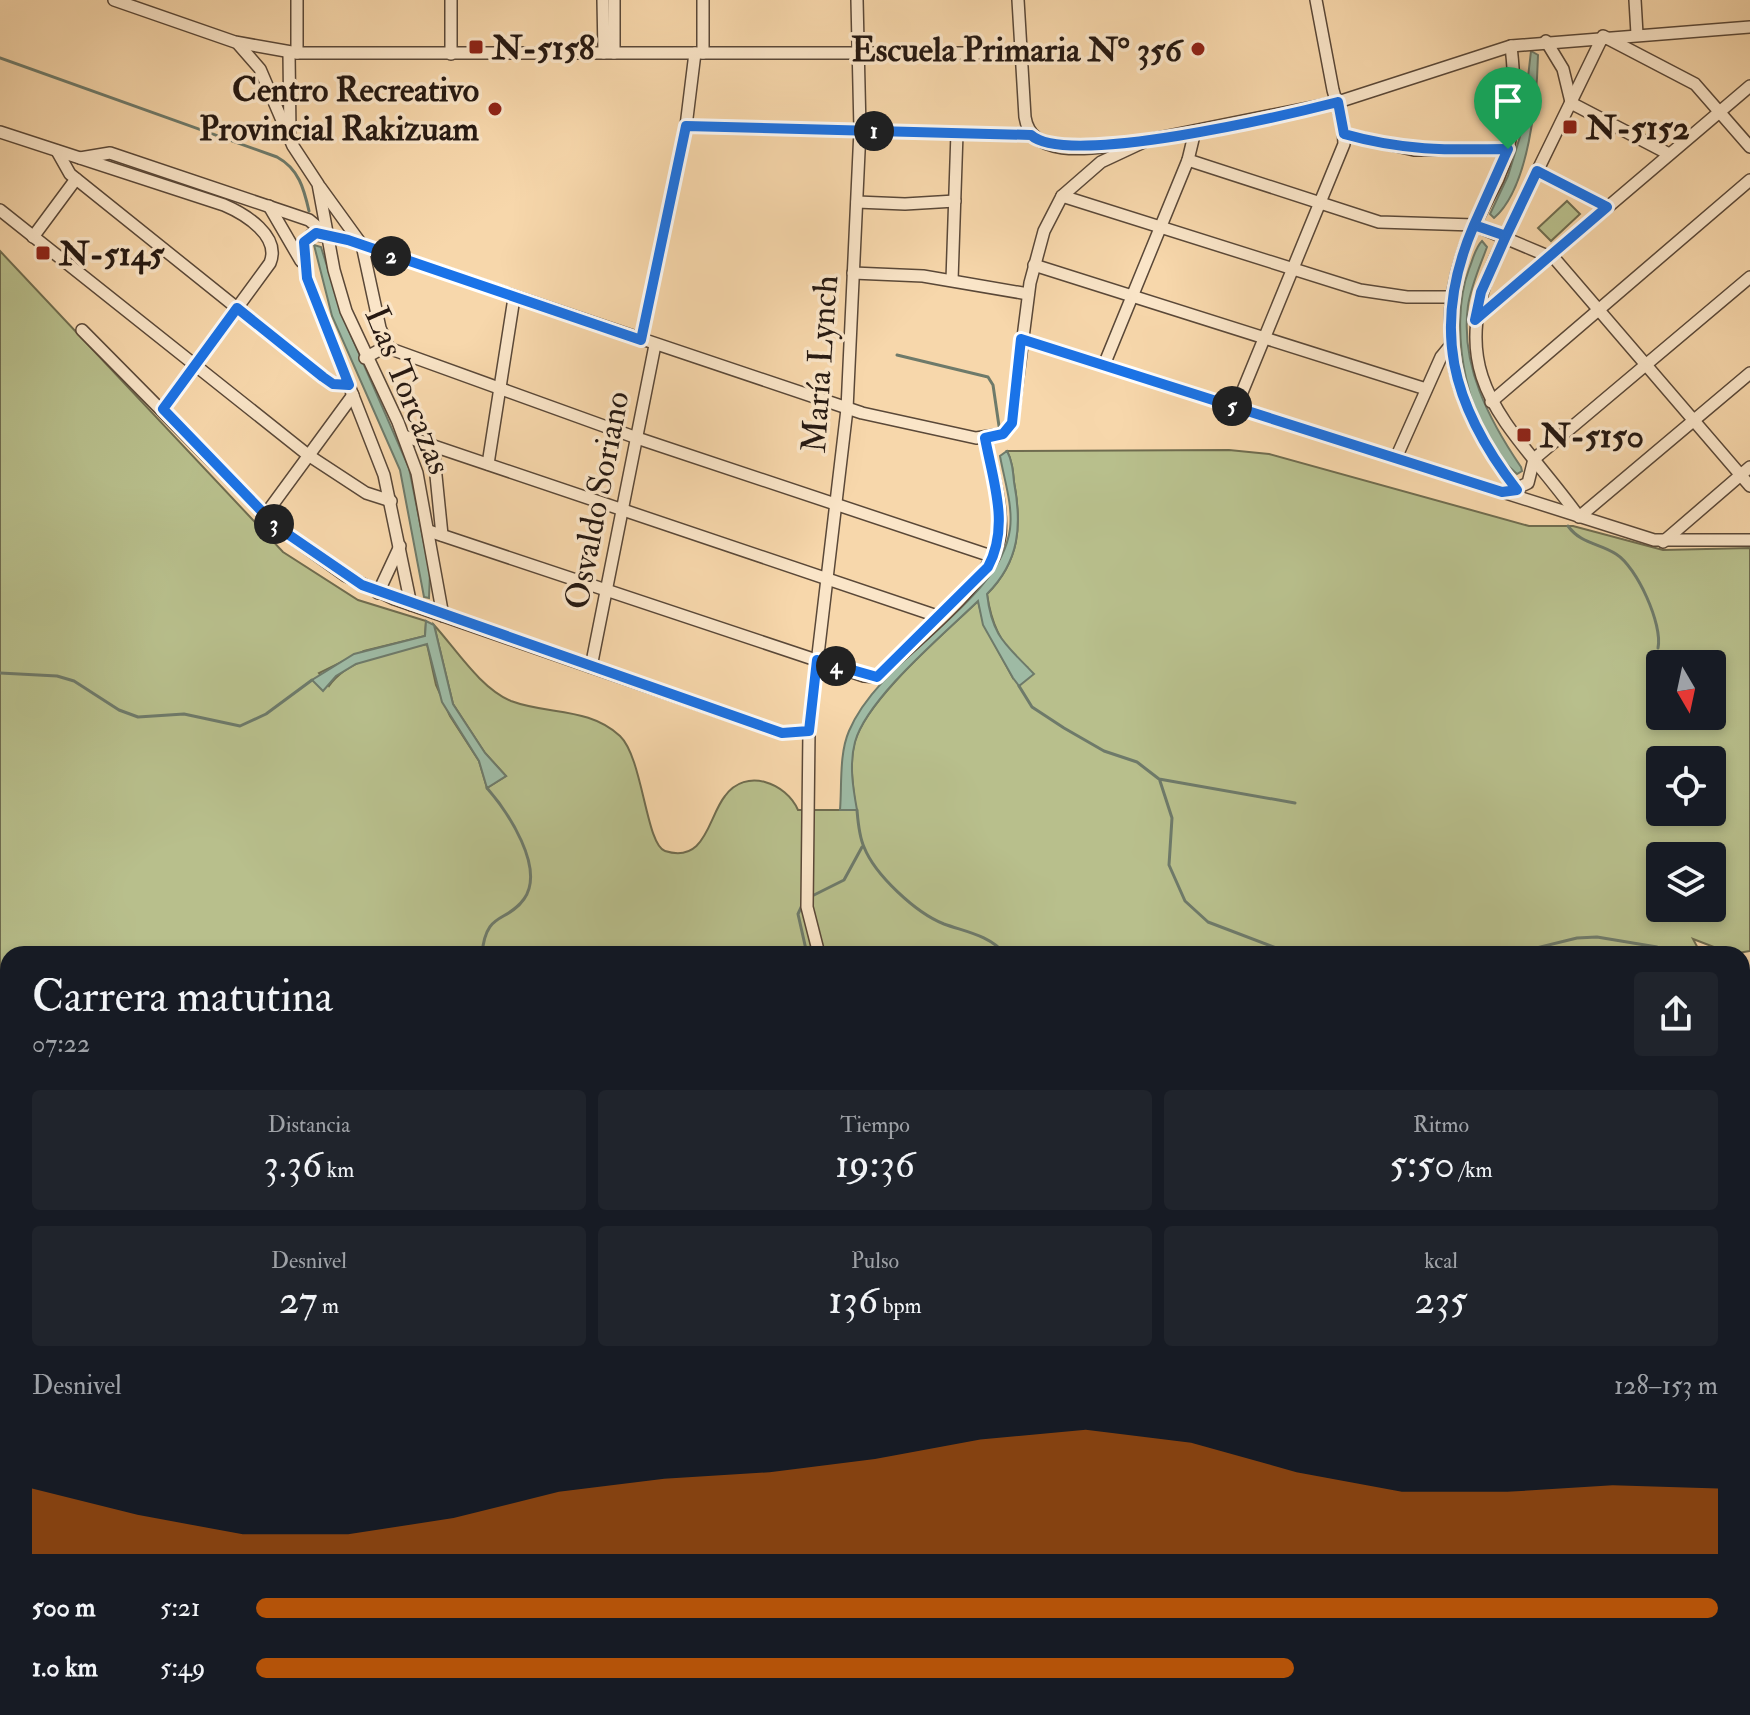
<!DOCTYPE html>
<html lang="es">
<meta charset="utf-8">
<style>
body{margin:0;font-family:"IM FELL Double Pica",serif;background:#20242c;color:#f1f3f6;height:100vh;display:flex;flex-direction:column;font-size:30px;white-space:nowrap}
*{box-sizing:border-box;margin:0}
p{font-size:26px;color:#9ea1a6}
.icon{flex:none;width:44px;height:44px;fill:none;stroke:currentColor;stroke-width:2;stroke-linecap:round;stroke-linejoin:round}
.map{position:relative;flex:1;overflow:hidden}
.side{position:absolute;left:0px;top:946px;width:1750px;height:770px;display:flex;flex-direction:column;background:#171b24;border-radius:24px 24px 0 0;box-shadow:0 4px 12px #0003}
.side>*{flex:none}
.needle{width:52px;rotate:171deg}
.buttons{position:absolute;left:1646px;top:650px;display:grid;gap:16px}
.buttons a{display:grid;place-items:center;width:80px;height:80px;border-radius:8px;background:#171b24;box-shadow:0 4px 12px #0003;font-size:40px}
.pin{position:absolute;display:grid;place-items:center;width:68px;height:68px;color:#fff;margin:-82px -34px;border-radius:50% 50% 50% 0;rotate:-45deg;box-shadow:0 0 8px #0007}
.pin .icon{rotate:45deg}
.km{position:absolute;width:40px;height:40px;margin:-20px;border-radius:50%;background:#222;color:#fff;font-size:22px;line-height:40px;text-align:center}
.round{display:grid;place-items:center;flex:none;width:84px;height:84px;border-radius:8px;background:#20242c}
.summary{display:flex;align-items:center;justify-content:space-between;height:136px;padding:0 32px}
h1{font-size:44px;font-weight:600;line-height:60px}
.stats{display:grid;grid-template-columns:repeat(3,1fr);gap:12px;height:136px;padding:8px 32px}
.stats div{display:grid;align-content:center;border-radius:8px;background:#20242c;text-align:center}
.stats b{font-size:40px;font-weight:600}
.stats small{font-size:22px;font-weight:400}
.stats p{font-size:22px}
.chart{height:224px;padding:16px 32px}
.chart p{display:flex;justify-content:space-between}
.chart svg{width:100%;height:144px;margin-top:8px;fill:#b45309;opacity:.7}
ul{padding:0 32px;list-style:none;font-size:26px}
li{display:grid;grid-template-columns:128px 96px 1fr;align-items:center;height:60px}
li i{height:20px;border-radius:10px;background:#b45309}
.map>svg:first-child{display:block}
.green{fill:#b8bf8c;stroke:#6f6c4f;stroke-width:2;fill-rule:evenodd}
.water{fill:#9ebaa4;stroke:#6e7a6a;stroke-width:2}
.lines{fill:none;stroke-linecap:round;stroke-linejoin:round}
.stream{stroke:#6e7a6a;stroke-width:3}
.minor-casing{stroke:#5a4838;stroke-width:14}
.minor{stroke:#fae5c8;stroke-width:11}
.route-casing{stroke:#fff;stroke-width:16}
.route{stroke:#1a73e8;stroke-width:10}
.poi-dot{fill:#8f2418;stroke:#fae5c8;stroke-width:3}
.labels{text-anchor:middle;stroke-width:7;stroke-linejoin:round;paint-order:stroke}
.poi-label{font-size:34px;font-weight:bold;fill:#261912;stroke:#fae5c8;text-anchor:start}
.street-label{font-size:34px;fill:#261912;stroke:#fae5c8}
</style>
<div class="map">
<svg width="1750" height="1715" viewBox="0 0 1750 1715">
<rect width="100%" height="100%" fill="#f7d7ab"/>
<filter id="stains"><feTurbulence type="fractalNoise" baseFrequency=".0025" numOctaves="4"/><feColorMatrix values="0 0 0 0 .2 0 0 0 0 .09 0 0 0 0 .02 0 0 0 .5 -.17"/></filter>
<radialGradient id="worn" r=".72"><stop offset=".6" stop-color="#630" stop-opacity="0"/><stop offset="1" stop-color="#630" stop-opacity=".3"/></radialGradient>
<!-- green -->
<g class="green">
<path d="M1567,201l13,13 -29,27 -13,-13z"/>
<path d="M0,251l283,301 75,48 68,21 -1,15 -61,15 -45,22 10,13c20,-29 66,-35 98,-42l9,41 14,31 29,45 8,27 19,-12 -21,-23 -32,-49 -19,-79c22,24 46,63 77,76 37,14 78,6 109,35 23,22 26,109 45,115 41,13 43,-34 60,-55 21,-29 61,-13 73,14h58c-3,-22 -7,-47 -1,-69 13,-43 90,-108 123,-140l6,24 29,53 14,-11c-25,-17 -36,-44 -40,-73 33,-33 35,-69 27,-112 -1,-11 -2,-22 -7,-31l222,-1 40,4 260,72h44l90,24 87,-2v403l-18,3 -39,-15 8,15h-1693v425l-8,6zM1660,664h52v52h-52zM1660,760h52v52h-52zM1660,856h52v52h-52z"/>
<path d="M1742,1170l8,3v254l-8,6z"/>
<path d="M7,1403l1,1v165l-4,-114 -4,-7v-44z"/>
<path d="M90,1708h48l-2,7h-50z"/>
</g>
<!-- water -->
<g class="water">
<path d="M1531,51l7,4c-1,44 -9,133 -44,163l-4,-4 18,-38 14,-46z"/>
<path d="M1482,241l5,6c-7,19 -16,39 -19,59 -8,59 21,114 53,161l1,4 -5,3c-50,-41 -70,-146 -48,-205 4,-10 6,-21 13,-28z"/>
<path d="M314,245l7,2 22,70 66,151 21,105 -1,25 -5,-1 -24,-127 -68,-154z"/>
<path d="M1007,451c5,9 6,20 7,31 8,43 6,79 -27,112 5,44 20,51 47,80l-15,12 -6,-8 -30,-53 -5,-24c-34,33 -111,97 -123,141 -6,22 -2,46 2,68h-17c2,-25 -1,-56 9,-79 32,-76 151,-127 161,-202 3,-24 -6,-50 -10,-73z"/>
<path d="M426,621l8,4 19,79 32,49 21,23 -19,12 -8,-27 -37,-59 -15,-58 -71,20 -20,12 -13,15 -11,-11 42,-26 71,-18z"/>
</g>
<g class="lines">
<!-- stream -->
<g class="stream">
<path d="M0,58l277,99c22,12 27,32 32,54"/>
<path d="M897,355l91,22 5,8 6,41"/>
<path d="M1568,526c13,18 31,17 48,28 21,13 47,71 42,94"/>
<path d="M0,673l57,3 17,5 45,29 19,7 46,-3 56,12 26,-12 46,-34"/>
<path d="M1019,686l13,21 32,21 40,23 33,11 22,17 136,24"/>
<path d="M1160,781l12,37 -3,47 16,36 23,21 84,32"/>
<path d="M857,810c1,12 2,26 7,37 11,28 52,66 80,77 22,8 45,11 61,30"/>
<path d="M810,897l34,-17 18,-33"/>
<path d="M804,901l-6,13 9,40"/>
<path d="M482,954c4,-44 24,-30 42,-55 22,-31 -17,-88 -37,-111"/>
<path d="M1512,954l65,-16 20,-1 60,10"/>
<path d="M1742,1245l8,-4"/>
<path d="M1742,1263l8,6"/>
<path d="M1742,1405l8,-7"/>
</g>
<defs>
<g id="minor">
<path d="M114,0l121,42 62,11h725"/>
<path d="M451,0v54"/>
<path d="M603,0l1,53"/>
<path d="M614,0v53"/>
<path d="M1018,0l7,117c7,45 74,30 106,26"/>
<path d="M1635,0l2,34"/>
<path d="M1546,41l17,28 8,33"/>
<path d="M239,45l21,24 33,77 25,38 16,86 12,41 52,111 19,51 26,143"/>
<path d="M1511,46c5,44 6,91 -13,133 -10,20 -21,40 -30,60 -39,96 -11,174 49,251"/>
<path d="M289,53l1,81"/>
<path d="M297,53v-53"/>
<path d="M703,53v-53"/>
<path d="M1571,103l98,51"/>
<path d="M686,126l345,9"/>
<path d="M0,132l224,73c21,9 57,31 46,58l-107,146"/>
<path d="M1344,134l70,16 94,-1"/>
<path d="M1750,147l-55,-63 -92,-48 -107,220c-56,126 16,168 83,261l171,-144"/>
<path d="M57,151l13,23 248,199 15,11 16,1"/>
<path d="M80,158l30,-5 199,67 17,14"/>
<path d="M1188,160l191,62 95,3 81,34 195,227"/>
<path d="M1537,171l70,36"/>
<path d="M320,187l42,58 18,83 9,20"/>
<path d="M1062,196l298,94 47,7h44"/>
<path d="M857,202l48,2 50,-3"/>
<path d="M269,206l32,55"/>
<path d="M0,210l308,245 58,38 25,8"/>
<path d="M33,237l43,-58"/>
<path d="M1034,265l392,124"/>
<path d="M853,273l70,3 105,18"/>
<path d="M952,280l5,-147"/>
<path d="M1475,320l275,-234"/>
<path d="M82,330l194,196 70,50 48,23 388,134 27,-2"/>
<path d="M1021,339l633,201h96"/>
<path d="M641,340l45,-214 9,-73"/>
<path d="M365,358l18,-10 8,1 246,89 357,119"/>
<path d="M1104,365l84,-205 7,-29"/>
<path d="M1491,402l259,-222"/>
<path d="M1236,407l108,-263 -1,-19 -10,-35 -17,-90"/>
<path d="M404,436l536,181"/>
<path d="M433,446l9,89"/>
<path d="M1396,458l45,-101 9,-11"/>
<path d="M488,464l26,-166"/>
<path d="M1511,491l17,-8 6,-24 216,-182"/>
<path d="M265,515l88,-120"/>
<path d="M429,531l435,145 13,1c33,-32 118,-98 123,-142 3,-31 -9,-67 -15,-97"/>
<path d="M1663,542l87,-75"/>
<path d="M378,593l22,-47"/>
<path d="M411,605l-27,-130 -77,-197 -4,-32 9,-12 36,6 514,173 114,25 27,-4 9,-11 18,-140 14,-52 18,-35 39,-34 47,-22 190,-38 173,-56 239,-19"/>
<path d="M591,667l64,-322"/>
<path d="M819,954l-12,-47 2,-176 38,-322 13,-279 -3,-130"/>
<path d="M0,1591l8,-1"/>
<path d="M1,1607v99"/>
<path d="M339,1715l5,-7"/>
</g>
</defs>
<!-- minor casing -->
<use href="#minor" class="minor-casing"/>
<!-- minor -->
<use href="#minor" class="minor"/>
</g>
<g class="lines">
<defs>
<path id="route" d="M1508,149c-61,1 -104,2 -164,-15l-6,-32c-51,13 -272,66 -307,33l-345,-9 -45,214 -293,-100 -32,-7 -12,9 3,36 42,107 -16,-1 -10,-7 -86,-69 -74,101 113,117 86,59 420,148 27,-2 8,-71 60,17 111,-110c22,-41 5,-86 -3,-129l18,-4 9,-11 9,-84 481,153 15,-2c-66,-85 -87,-163 -43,-265l32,11 31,-65 70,36 -132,113 6,-28 25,-56 -32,-11 34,-76"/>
</defs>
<!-- route casing -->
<use href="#route" class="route-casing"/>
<!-- route -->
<use href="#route" class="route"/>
</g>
<!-- markers -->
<g class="poi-dot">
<rect x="468" y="39" width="16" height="16" rx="4"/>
<circle cx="1198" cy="49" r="8"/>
<circle cx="495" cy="109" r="8"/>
<rect x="1562" y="119" width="16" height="16" rx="4"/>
<rect x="35" y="245" width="16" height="16" rx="4"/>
<rect x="1516" y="427" width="16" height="16" rx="4"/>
</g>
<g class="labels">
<!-- poi labels -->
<g class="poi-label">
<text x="492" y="59">N-5158</text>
<text x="1182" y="61" text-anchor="end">Escuela Primaria N° 356</text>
<text x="479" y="101" text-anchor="end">Centro Recreativo<tspan x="479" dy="39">Provincial Rakizuam</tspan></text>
<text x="1586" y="139">N-5152</text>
<text x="59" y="265">N-5145</text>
<text x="1540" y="447">N-5150</text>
</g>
<!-- street labels -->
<g class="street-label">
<text transform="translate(819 364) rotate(-86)" y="12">María Lynch</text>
<text transform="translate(409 390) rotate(68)" y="12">Las Torcazas</text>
<text transform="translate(596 500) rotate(-79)" y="12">Osvaldo Soriano</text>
</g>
</g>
<rect width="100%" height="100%" filter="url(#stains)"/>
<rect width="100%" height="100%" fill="url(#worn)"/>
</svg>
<div class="buttons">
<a><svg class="needle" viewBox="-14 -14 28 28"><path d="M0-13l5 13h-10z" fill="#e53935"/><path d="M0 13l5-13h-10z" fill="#9ea1a6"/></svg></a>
<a><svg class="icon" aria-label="locate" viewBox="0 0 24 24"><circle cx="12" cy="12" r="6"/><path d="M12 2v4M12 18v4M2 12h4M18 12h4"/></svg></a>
<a><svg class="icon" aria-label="layers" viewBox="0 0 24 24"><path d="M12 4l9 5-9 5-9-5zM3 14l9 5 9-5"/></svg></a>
</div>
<div class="pin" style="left:1508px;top:149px;background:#1e9e55"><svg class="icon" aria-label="arrive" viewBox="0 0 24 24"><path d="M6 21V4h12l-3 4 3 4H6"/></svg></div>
<b class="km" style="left:874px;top:131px">1</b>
<b class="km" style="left:391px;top:256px">2</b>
<b class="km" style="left:274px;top:524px">3</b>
<b class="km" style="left:836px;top:666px">4</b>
<b class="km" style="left:1232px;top:406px">5</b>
<section class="side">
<div class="summary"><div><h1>Carrera matutina</h1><p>07:22</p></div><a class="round"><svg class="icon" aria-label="share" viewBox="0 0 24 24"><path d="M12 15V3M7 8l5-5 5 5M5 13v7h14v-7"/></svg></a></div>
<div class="stats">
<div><p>Distancia</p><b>3.36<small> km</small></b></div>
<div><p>Tiempo</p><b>19:36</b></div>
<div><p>Ritmo</p><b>5:50<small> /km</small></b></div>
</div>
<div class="stats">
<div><p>Desnivel</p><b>27<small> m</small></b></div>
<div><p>Pulso</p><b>136<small> bpm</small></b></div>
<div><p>kcal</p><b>235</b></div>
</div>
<div class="chart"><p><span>Desnivel</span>128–153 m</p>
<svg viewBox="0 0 160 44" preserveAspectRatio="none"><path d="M0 44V24L10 32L20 38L30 38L40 33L50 25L60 21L70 19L80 15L90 9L100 6L110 10L120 19L130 25L140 25L150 23L160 24V44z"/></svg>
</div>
<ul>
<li><b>500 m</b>5:21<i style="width:100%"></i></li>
<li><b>1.0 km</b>5:49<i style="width:71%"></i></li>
</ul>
</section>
</div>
